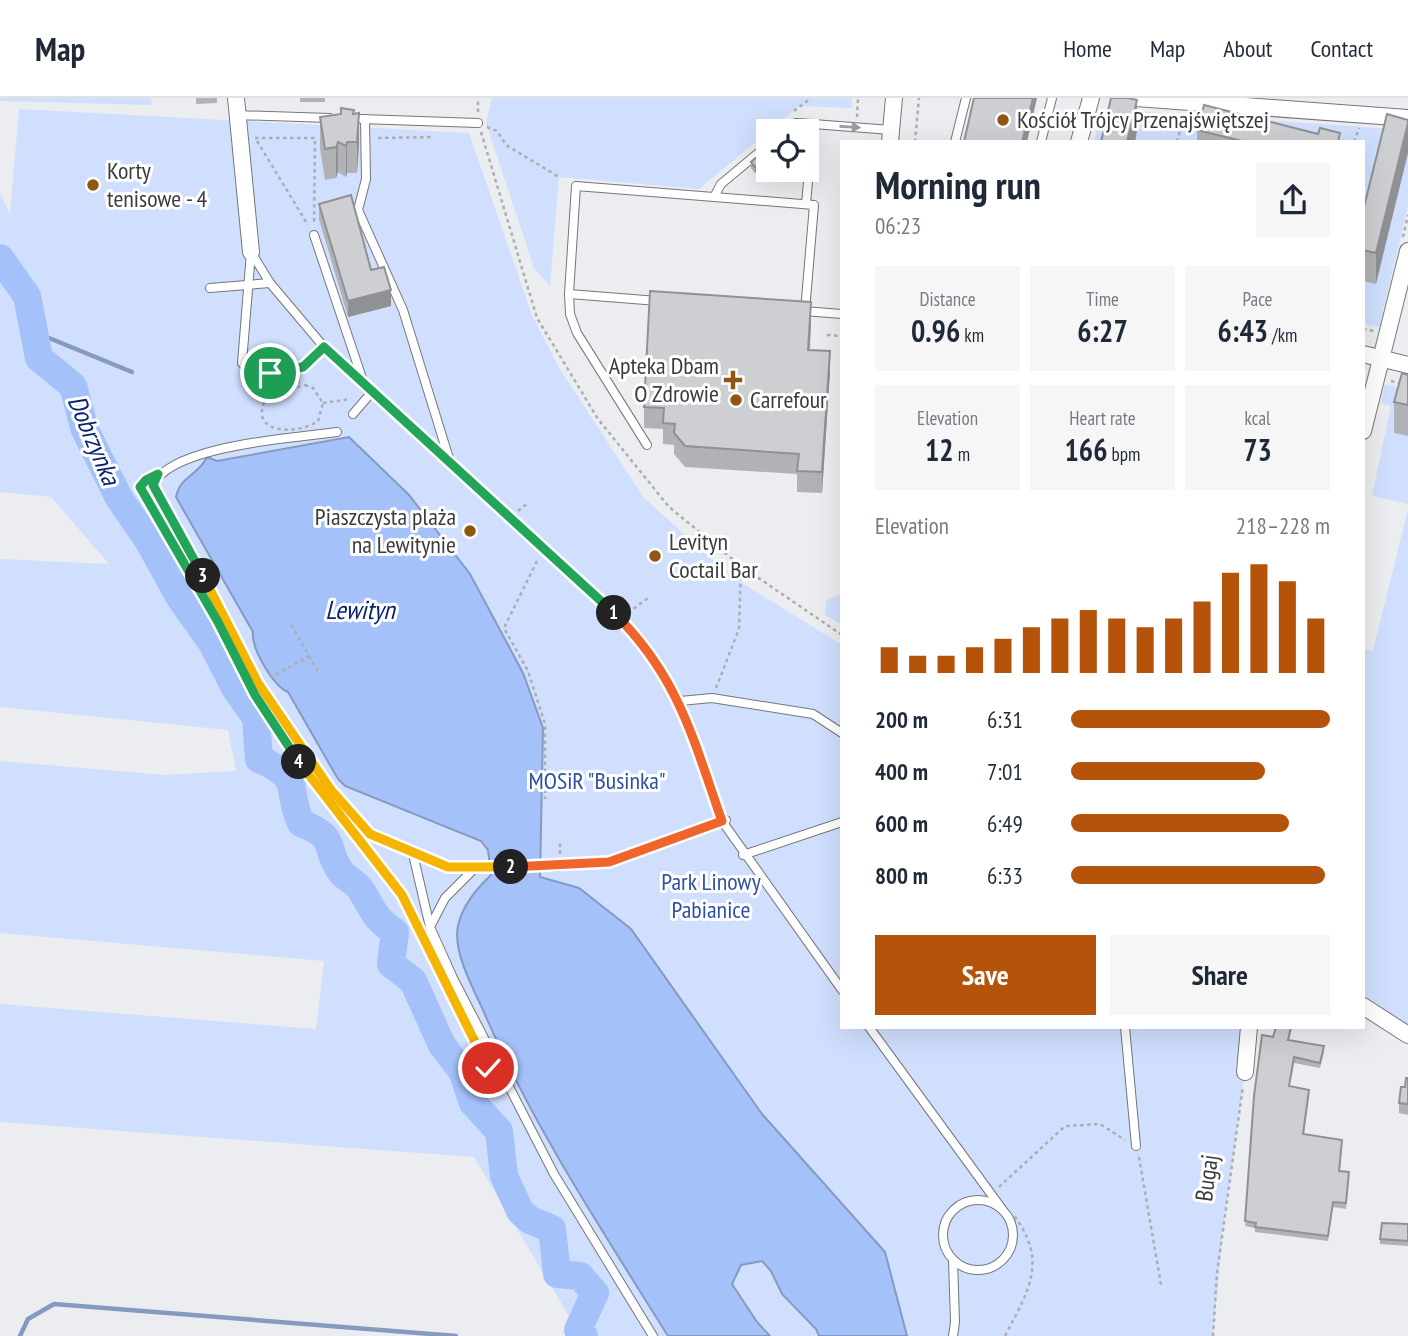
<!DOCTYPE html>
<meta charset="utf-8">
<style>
body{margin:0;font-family:"PT Sans Narrow",sans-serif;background:#f6f6f7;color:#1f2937;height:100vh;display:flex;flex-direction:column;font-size:26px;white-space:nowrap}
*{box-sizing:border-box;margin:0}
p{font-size:23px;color:#747a83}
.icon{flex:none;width:38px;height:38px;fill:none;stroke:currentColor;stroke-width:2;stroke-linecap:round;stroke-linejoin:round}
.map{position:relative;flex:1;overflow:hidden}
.side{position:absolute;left:840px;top:42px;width:525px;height:889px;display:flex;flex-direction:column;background:#fff;border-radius:0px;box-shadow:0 7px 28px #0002}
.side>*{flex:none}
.tools{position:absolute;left:756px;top:21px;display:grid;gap:14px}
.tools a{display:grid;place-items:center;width:63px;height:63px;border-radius:0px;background:#fff;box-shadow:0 7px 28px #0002;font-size:35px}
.pin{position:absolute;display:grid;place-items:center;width:60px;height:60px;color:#fff;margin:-30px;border:4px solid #fff;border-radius:50%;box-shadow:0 2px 7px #0007}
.km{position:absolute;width:35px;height:35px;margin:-18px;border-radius:50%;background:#222;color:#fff;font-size:19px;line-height:35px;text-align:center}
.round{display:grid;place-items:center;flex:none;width:74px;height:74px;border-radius:0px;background:#f6f6f7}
.headline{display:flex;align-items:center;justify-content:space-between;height:119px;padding:0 35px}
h1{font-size:38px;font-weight:700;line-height:52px}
.metrics{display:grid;grid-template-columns:repeat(3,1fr);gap:10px;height:119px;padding:7px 35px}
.metrics div{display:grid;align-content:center;border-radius:0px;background:#f6f6f7;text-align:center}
.metrics b{font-size:30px;font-weight:700}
.metrics small{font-size:19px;font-weight:400}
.metrics p{font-size:19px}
.chart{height:196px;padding:14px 35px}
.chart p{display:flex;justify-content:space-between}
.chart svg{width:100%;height:126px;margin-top:7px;stroke:#b45309;stroke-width:6}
.primary-button{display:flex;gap:14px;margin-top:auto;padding:14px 35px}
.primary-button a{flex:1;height:80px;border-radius:0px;background:#b45309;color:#fff;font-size:28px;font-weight:700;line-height:80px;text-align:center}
.primary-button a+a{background:#f6f6f7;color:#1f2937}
ul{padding:0 35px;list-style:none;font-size:23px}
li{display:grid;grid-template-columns:112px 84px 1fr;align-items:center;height:52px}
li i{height:18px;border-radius:9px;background:#b45309}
header{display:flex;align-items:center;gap:42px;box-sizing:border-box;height:98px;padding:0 35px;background:#fff;border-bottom:2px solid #e0e1e3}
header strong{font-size:33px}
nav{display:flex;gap:38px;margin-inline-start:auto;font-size:24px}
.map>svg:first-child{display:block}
.green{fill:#d0dffe}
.water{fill:#a5c1fa;stroke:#8599c1;stroke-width:2}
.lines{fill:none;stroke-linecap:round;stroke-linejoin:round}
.stream{stroke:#8599c1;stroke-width:4.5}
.river{stroke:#a5c1fa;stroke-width:28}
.service-casing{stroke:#757679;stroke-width:10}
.minor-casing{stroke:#757679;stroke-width:18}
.path{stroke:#acadb0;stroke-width:2.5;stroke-dasharray:3.5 3.5;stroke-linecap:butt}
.service{stroke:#fff;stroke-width:8}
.minor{stroke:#fff;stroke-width:16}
.wall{fill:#b1b2b5}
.shaded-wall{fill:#909194}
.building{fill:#cecfd3;stroke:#909194;stroke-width:2}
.oneway{fill:#9c9d9e}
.split-1-casing{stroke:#fff;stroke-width:14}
.split-2-casing{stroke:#fff;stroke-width:14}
.split-3-casing{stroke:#fff;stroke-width:14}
.split-4-casing{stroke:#fff;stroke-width:14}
.split-5-casing{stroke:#fff;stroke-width:14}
.split-1{stroke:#22a559;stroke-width:9}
.split-2{stroke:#f0652b;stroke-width:9}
.split-3{stroke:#f5b400;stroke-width:9}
.split-4{stroke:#22a559;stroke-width:9}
.split-5{stroke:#f5b400;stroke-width:9}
.poi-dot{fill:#905712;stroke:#fff;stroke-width:2.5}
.labels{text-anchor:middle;stroke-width:6;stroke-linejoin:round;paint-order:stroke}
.poi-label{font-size:24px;fill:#3a3b3c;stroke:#fff;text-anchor:start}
.park-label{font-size:24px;fill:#2f51a3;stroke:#fff}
.street-label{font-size:24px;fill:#3a3b3c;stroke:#fff}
.water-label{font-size:26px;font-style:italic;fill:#092372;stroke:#fff}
</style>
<header>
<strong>Map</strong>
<nav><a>Home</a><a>Map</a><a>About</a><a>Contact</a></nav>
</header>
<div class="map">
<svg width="1408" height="1238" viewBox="0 0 1408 1238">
<rect width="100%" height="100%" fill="#ebedf0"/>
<!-- green -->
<g class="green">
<path d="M0,0h151l1,7 -152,-4z"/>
<path d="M492,0h360v10l-53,-2 -100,83 -140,-12 -9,109 -16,-18 -48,-145z"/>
<path d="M19,11l450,24 63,182 26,51 86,132 87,78 111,69v382h399l4,45 -22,157 -10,107h-632l-107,-179 -474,-35v-118l316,25 8,-68 -324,-28v-172l164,14 72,-4 -8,-41 -228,-23v-148l109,5 -58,-67 -51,-5v-299l10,21z"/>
<path d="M1106,11l302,21v77l-29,120 -16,-3v-182h-269l7,-29z"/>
<path d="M1385,286l23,6v114l-36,-8 19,-90 -10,-3z"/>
<path d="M1408,411v519l-45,-32v-347l10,2z"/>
<path d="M842,495v32l-17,-10 1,-14z"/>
</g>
<!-- water -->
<path class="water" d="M349,339l60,58 61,79 53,99 20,55 -3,149 39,11 52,41 131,185 123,138 22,84h-88l-3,-7 -34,-35 -11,-23 -9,-10 -21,4 -9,19 25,38 13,14h-102c-66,-106 -136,-211 -185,-326 -10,-22 -26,-51 -26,-76 1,-23 17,-43 34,-59l-3,-25 -7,-9 -136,-55 -7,-7 -50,-87c-15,-6 -37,-44 -35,-60l-77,-135c4,-21 23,-22 31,-40l10,4z"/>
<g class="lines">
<!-- stream -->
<g class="stream">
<path d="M32,233l100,41"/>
<path d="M20,1238l8,-17 26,-15 402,32"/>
<path d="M571,1238l7,-6"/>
</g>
<!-- river -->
<path class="river" d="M0,160l27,38 12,62 34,28 12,44 34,68 29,42 32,58 32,45 23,45 21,30 3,41c46,21 25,26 42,64 39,16 21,22 40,49 5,7 15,10 20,18 13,21 12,27 34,42l-4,32 22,17 29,64 20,26 11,32 26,28 5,45 16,35 10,9 22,9 5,45 23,2 15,17 -17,37 6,6"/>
<defs>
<g id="service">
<path d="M235,17l95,3"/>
<path d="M361,21l117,4"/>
<path d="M365,21l1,60 -8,31 45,100 48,155 160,146 36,37 33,53 42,120 120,169"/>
<path d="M786,33l10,-8 17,1"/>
<path d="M955,44l11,-44"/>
<path d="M1041,44l11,-44"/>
<path d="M714,99l7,-13 47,-39"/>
<path d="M806,106l7,-80 78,6"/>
<path d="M314,137l51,152 84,76"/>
<path d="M251,154l19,31 54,64c-6,6 -14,16 -21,20 -16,7 -49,10 -61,-4z"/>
<path d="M210,190l60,-5"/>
<path d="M569,196l1,20 7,19 70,112"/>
<path d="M658,203l-89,-7 7,-108 238,19 -9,106"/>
<path d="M803,213l39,3"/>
<path d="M324,249l38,37"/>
<path d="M353,316l18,-21"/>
<path d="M337,334c-42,6 -166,13 -184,53l73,132 32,66 73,107 39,44 43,20 17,73 23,51 101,196 99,162"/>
<path d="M680,603l32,-3 101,16 29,19"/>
<path d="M413,756l35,13h104l57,-5 117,-42"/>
<path d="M743,757l99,-33"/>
<path d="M430,829l15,-29 31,-31"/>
<path d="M869,929l133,182"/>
<path d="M1125,929l11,119"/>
<circle cx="978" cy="1137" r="35"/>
<path d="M953,1238l2,-14 -2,-62"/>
</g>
<g id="minor">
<path d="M236,0l15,154"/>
<path d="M1136,0l272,20"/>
<path d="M890,44l4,-44"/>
<path d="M1079,44l12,-44"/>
<path d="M1363,256l45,11"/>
<path d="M1363,333l45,-180"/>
<path d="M1363,908l45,29"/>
<path d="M1245,974l4,-45"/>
</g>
</defs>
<!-- service casing -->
<use href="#service" class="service-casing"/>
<!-- minor casing -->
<use href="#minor" class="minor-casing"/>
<!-- path -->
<g class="path">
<path d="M794,13l17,-13"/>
<path d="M478,14v-14"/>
<path d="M857,19l1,-19"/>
<path d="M487,29l10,4 9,14 53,32"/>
<path d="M768,33l7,-5"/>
<path d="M481,34l56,186 61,101 71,88 72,59 101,69"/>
<path d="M255,40h60l-1,87"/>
<path d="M378,40l54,-1"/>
<path d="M257,43l51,84"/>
<path d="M915,44l4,-44"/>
<path d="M1177,44l6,-24"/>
<path d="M1354,44l5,-14"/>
<path d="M1403,139l5,-22"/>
<path d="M841,206l1,-10"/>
<path d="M1363,231l11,2"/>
<path d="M827,237l15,1"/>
<path d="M1391,283l17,4"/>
<path d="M305,287l8,3 10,15 -5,18c-22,15 -74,13 -50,-26z"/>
<path d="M323,305l28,-4"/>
<path d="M518,413l10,-8"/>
<path d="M537,463l-33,67 24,43 17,53v75"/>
<path d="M628,515l20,-15"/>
<path d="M309,558l9,16"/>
<path d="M270,580l39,-22 -18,-32"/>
<path d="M716,590l23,-59 2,-63"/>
<path d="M363,746l39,51 14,28"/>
<path d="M560,756v-11"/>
<path d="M1139,1059l22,128"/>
<path d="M999,1089l66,-61 35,-2 25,16"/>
<path d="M1005,1238c25,-48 43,-75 8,-122"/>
<path d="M1213,1238l4,-63 26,-187"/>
</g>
<!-- service -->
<use href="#service" class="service"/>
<!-- minor -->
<use href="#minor" class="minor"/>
</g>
<!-- wall -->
<g class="wall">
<path d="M196,0h21v5l-21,1z"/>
<rect x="300" y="0" width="25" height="4"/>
<path d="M341,16h13l5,30 -2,29h-10l-1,4 -8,-5 -2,6 -11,2 -5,-32v-31z"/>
<path d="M1387,16l-11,170 -13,-3v-70z"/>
<path d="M1197,32l143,12h-143z"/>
<path d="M768,50l-13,25 -4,-5v-6z"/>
<path d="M319,106l52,66 20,36 -43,11 -29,-98z"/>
<path d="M811,225l-1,27 20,22 -8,121 -25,-1v-18l-112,-7 -11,-13v-9l-11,-1v-15l-19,-1v-21z"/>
<path d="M275,271l25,4v10l-23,4z"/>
<path d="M1408,277v61l-14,-3v-31z"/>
<path d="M1276,929h16l-3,13 35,12 -4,16 -26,-5 -5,24 20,9 -5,38 38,11 -2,26 9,6 -3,32 -13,-2 -5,34 -73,-9v-4l-10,-2z"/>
<path d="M1408,980v37l-9,-2v-10z"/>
<path d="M1408,1126v22l-28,-2v-5z"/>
</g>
<!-- shaded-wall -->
<g class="shaded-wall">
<path d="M1033,0h4l-10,44h-5z"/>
<path d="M1137,2v31l-2,11h-8z"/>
<path d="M359,15v31l-2,29v-31z"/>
<path d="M1408,25v30l-32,131v-31z"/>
<path d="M338,44v30l-2,6v-31z"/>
<path d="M347,44v31l-1,4v-31z"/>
<path d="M768,59v6l-13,10v-6z"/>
<path d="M391,192v16l-43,11v-16z"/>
<path d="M811,204v21l-3,48v-21z"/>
<path d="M830,253v21l-8,121v-21z"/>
</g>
<!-- building -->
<g class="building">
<path d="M974,0h59l-11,44h-58z"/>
<path d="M1111,0h17l9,2 -10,42h-26z"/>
<path d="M1204,7l114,29 2,-6 20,5 -2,9h-92l-49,-12z"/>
<path d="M341,10l13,2 -1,4 6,-1 -2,29h-10l-1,4 -8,-4 -2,5 -11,2 -5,-32 21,-3z"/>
<path d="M1387,16l21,6v3l-32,130 -13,-3v-39z"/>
<path d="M768,50v9l-13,10 -4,-5z"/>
<path d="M351,97l20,75 13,-3 7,23 -43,11 -29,-97z"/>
<path d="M650,193l161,11 -3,48 22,1 -8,121 -25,-1 2,-17 -114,-8 -11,-13 1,-9 -12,-1 1,-15 -20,-1z"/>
<path d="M299,267l1,8 -23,4 -2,-8z"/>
<path d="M1402,275l6,2v30l-14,-3z"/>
<path d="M1276,929h15l-3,13 36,6 -4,17 -26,-6 -5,29 20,4 -6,44 39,6 -3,31 10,1 -3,31 -13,-1 -5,34 -73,-9 1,-4 -11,-2 9,-125 8,-61 11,2z"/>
<path d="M1406,980h2v26l-9,-1 2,-16h4z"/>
<path d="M1382,1125l26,1v17l-28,-2z"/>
</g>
<!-- one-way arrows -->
<defs><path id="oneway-solid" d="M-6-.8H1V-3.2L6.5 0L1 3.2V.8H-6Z" transform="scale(1.75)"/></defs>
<use class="oneway" href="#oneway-solid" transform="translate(850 29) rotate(4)"/>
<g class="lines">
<defs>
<path id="split-1" d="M270,275l33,-6 21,-20 290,266"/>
<path id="split-2" d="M511,769l98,-5 113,-41c-29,-82 -43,-144 -108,-208"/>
<path id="split-3" d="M203,478l55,107 73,107 39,44 78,33h63"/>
<path id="split-4" d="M203,478l-50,-91 5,-11 -12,6 -6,7 78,135 37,73 44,67"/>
<path id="split-5" d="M299,664l103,133 86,173"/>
</defs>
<!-- split-1 casing -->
<use href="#split-1" class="split-1-casing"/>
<!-- split-2 casing -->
<use href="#split-2" class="split-2-casing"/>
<!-- split-3 casing -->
<use href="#split-3" class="split-3-casing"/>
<!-- split-4 casing -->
<use href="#split-4" class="split-4-casing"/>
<!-- split-5 casing -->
<use href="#split-5" class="split-5-casing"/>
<!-- split-1 -->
<use href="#split-1" class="split-1"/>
<!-- split-2 -->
<use href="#split-2" class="split-2"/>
<!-- split-3 -->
<use href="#split-3" class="split-3"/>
<!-- split-4 -->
<use href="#split-4" class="split-4"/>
<!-- split-5 -->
<use href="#split-5" class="split-5"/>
</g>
<!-- markers -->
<g class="poi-dot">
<circle cx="1003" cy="22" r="7"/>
<circle cx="93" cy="87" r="7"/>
<path d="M729.5 271.5h7v7h7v7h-7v7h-7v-7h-7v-7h7z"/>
<circle cx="736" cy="302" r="7"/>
<circle cx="470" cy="433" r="7"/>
<circle cx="655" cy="458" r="7"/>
</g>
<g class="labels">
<!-- poi labels -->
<g class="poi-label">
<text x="1017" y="30">Kościół Trójcy Przenajświętszej</text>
<text x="107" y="81">Korty<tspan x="107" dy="28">tenisowe - 4</tspan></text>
<text x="719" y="276" text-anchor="end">Apteka Dbam<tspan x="719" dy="28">O Zdrowie</tspan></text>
<text x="750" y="310">Carrefour</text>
<text x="456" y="427" text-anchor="end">Piaszczysta plaża<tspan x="456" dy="28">na Lewitynie</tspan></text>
<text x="669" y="452">Levityn<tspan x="669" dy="28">Coctail Bar</tspan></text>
</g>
<!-- park labels -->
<g class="park-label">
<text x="597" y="691">MOSiR "Businka"</text>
<text x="711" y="792">Park Linowy<tspan x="711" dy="28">Pabianice</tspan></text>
</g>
<!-- street labels -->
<g class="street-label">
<text transform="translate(1207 1080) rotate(-82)" y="8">Bugaj</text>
</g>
<!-- water labels -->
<g class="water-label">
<text transform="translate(94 342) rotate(67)" y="9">Dobrzynka</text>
<text x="360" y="521">Lewityn</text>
</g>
</g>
</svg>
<div class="tools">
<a><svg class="icon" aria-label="locate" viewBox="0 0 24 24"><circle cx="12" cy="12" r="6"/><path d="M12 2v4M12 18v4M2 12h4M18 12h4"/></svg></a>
</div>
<div class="pin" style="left:270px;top:275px;background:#1e9e55"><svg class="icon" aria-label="arrive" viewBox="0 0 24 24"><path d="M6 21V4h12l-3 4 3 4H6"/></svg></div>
<div class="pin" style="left:488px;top:970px;background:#d93025"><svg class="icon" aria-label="check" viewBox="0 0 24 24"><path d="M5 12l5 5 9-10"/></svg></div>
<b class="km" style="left:614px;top:515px">1</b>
<b class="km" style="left:511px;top:769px">2</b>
<b class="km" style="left:203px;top:478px">3</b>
<b class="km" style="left:299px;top:664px">4</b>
<section class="side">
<div class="headline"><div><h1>Morning run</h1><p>06:23</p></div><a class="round"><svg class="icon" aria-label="share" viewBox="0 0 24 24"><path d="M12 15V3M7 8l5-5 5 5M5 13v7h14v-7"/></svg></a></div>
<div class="metrics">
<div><p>Distance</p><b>0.96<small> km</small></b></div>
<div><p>Time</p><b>6:27</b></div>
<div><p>Pace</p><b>6:43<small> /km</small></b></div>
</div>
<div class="metrics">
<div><p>Elevation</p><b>12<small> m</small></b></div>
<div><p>Heart rate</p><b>166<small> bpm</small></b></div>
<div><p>kcal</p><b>73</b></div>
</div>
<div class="chart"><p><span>Elevation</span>218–228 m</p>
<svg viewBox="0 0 160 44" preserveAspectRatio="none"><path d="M5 44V35M15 44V38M25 44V38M35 44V35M45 44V32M55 44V28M65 44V25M75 44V22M85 44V25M95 44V28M105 44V25M115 44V19M125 44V9M135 44V6M145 44V12M155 44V25"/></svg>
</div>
<ul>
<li><b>200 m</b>6:31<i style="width:100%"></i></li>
<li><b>400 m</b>7:01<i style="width:75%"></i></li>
<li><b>600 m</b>6:49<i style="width:84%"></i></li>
<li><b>800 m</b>6:33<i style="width:98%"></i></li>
</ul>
<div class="primary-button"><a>Save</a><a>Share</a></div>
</section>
</div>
